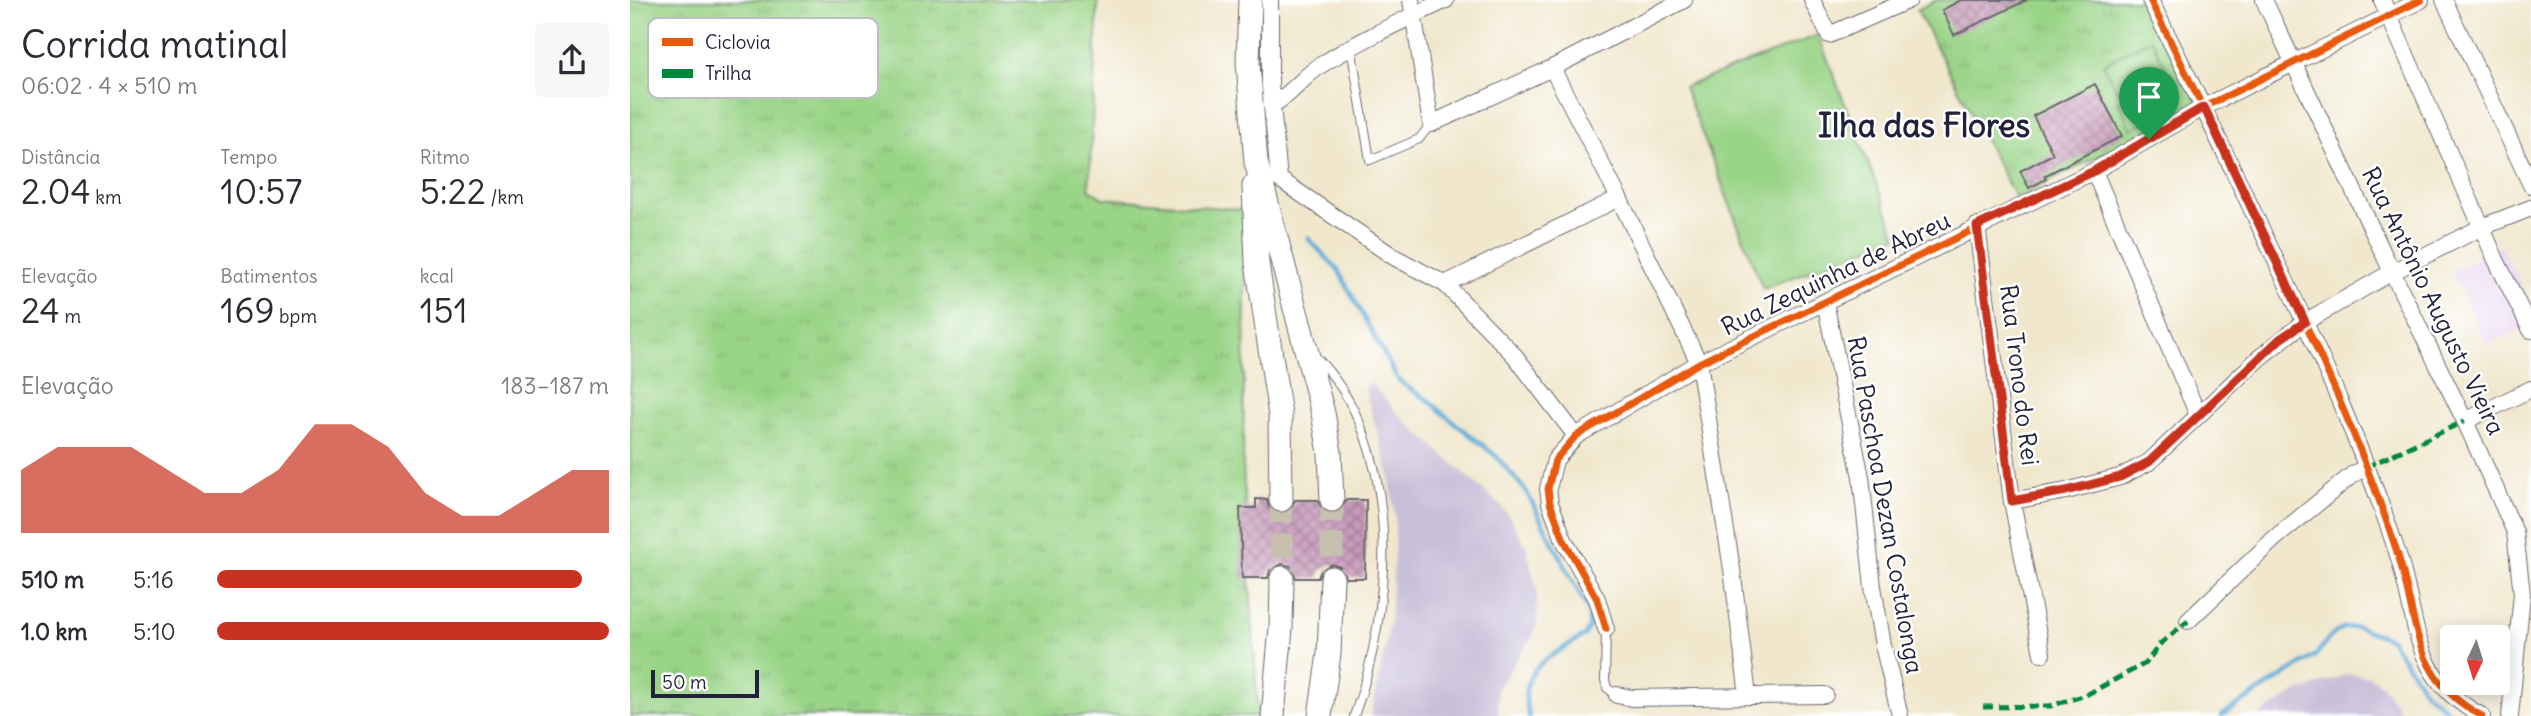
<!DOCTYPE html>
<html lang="pt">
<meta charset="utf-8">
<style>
body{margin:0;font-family:Delius,sans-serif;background:#f7f7f7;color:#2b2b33;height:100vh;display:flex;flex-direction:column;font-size:26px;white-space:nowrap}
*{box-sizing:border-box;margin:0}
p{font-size:23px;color:#7c7c81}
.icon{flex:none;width:38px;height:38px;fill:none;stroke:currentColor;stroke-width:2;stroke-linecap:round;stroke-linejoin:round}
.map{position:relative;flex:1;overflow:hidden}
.sheet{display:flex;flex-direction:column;background:#fff;width:630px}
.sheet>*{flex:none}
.needle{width:46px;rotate:184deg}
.buttons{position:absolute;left:1810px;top:625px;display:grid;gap:14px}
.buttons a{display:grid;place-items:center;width:70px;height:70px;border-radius:7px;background:#fff;box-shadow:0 4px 18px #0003;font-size:35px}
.scale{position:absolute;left:21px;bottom:18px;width:108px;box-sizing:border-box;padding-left:7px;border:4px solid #22223b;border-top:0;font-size:19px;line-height:24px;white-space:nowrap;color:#22223b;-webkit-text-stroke:5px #fff;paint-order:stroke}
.pin{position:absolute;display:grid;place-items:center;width:60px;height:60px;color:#fff;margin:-72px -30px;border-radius:50% 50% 50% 0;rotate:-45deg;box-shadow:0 0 7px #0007}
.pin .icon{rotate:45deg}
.round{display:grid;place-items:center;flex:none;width:74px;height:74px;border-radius:7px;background:#f7f7f7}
.overview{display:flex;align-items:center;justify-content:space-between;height:119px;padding:0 21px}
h1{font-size:38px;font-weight:600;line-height:52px}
.figures{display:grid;grid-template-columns:repeat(3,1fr);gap:10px;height:119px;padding:7px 21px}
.figures div{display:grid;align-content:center}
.figures b{font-size:35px;font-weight:600}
.figures small{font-size:19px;font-weight:400}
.figures p{font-size:19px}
.chart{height:196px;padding:14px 21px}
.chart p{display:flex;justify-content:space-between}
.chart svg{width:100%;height:126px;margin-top:7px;fill:#c8321e;opacity:.7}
ul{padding:0 21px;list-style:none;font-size:23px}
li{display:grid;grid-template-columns:112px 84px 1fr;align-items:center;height:52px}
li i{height:18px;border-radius:9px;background:#c8321e}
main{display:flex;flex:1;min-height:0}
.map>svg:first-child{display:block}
.built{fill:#e7d2ef}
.industrial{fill:#c8bfd8}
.park{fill:url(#park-tufts);stroke:#5e7b61;stroke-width:2}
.garden{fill:#9ad487;stroke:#5e7b61;stroke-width:2}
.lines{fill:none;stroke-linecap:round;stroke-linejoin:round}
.stream{stroke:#60abd8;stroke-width:4.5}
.building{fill:url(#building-cross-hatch)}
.secondary-tunnel{stroke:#c7c0af;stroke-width:23;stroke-dasharray:23 11;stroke-linecap:butt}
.lane-casing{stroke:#6a676e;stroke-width:10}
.street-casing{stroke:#6a676e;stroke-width:18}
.secondary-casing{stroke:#6a676e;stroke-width:25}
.lane{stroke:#fff;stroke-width:8}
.street{stroke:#fff;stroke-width:16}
.secondary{stroke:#fff;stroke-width:23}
.quiet{stroke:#00873e;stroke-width:5;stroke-dasharray:10 5;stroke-linecap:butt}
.cycleway-casing{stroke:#fff;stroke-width:11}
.cycleway{stroke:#e8590c;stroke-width:7}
.route-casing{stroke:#fff;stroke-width:14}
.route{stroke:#c8321e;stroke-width:9}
.labels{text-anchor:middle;stroke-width:5;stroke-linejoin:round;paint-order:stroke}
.street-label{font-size:24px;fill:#22223b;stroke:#fff}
.district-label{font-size:32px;font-weight:bold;fill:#22223b;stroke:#fff}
.key{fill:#fff;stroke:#bdbdc4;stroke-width:2}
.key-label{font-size:19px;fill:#22223b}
</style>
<main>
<section class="sheet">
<div class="overview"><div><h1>Corrida matinal</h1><p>06:02 · 4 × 510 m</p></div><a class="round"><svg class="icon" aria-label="share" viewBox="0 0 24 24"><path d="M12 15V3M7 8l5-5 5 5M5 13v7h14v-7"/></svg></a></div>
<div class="figures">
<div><p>Distância</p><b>2.04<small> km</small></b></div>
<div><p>Tempo</p><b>10:57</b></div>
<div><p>Ritmo</p><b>5:22<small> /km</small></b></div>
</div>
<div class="figures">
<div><p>Elevação</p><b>24<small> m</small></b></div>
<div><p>Batimentos</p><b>169<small> bpm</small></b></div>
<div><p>kcal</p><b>151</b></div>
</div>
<div class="chart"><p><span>Elevação</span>183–187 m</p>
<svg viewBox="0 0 160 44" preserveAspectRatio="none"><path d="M0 44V22L10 14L20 14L30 14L40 22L50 30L60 30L70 22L80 6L90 6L100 14L110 30L120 38L130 38L140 30L150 22L160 22V44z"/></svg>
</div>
<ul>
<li><b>510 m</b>5:16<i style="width:93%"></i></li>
<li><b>1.0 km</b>5:10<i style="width:100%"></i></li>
</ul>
</section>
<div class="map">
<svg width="1901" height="716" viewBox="0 0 1901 716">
<defs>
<pattern id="park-tufts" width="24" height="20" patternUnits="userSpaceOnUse" patternTransform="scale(1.75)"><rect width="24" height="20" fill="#9ad487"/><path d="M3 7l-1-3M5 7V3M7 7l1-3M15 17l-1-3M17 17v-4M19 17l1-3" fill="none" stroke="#84b675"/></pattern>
<pattern id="building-cross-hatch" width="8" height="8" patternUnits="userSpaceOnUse" patternTransform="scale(1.75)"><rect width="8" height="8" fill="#c89abb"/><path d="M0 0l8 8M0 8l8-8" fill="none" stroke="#a27d99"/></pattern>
</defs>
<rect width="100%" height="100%" fill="#fff"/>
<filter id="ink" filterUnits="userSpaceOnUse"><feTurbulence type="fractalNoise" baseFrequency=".0143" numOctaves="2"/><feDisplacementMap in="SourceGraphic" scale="14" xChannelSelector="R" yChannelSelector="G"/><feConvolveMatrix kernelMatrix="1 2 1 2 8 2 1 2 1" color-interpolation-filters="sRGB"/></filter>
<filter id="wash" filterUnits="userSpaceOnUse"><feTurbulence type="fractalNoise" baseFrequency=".00686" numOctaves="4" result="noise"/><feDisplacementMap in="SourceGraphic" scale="28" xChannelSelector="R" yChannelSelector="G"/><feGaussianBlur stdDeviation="1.57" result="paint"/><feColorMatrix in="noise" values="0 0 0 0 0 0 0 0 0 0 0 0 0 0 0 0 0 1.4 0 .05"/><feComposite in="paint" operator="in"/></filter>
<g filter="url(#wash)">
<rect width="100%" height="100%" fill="#f0e7cc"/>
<!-- built -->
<path class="built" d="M1871,246l30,59v18l-44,22 -36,-74z"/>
<!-- industrial -->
<g class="industrial">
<path d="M740,382l34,38 97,86 10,13 15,27 11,45v32l-4,13 -36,52 1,28h-127l19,-94 5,-86v-21l-6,-42 -24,-83z"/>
<path d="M1724,674l17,3 12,9 20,30h-145l37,-23 51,-18z"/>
</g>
<!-- park -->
<g class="park">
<path d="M0,0h468l-9,188 13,10 144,12 -3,256 15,250h-628z"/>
<path d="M1307,0h207l55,104 -183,95 -99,-189z"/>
</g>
<!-- garden -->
<g class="garden">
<path d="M1188,35l79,202 -134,52 -79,-202z"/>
<path d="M1521,39l14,27 -48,25 -14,-27z"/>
<path d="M1532,81l13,26 -44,22 -13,-27z"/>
</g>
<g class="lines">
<!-- stream -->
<g class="stream">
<path d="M678,238l30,32 59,108c12,14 30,17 42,32l57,46 30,35 63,121v15l-4,8c-33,22 -71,32 -56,81"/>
<path d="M1591,716l95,-61 14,-18 12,-9 15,-1 33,12 35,52 28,25"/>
</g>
</g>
<g id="blocks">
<!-- building -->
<g class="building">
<path d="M1331,0h66l-73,35 -12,-25z"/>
<path d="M1465,84l27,52 -78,40 2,3 -17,9 -9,-17 33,-17 -20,-38z"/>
<path d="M626,499l11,1 2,8 11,6 9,-2 6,-12h23l3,8 11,6 8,-3 6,-11h20l-1,78h-19l-6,-11 -8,-3 -11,6 -3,8h-22l-6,-12 -8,-2 -12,6 -2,8h-26l-2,-70h16z"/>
</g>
</g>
</g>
<g filter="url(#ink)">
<use href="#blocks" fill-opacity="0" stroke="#6a676e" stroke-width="2"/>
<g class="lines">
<!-- secondary-tunnel -->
<g class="secondary-tunnel">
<path d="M651,500l1,78"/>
<path d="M702,500v78"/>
</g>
<defs>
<g id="lane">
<path d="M721,47l19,113 49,-21 12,-15"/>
<path d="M684,355c90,88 80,252 40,361"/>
<path d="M976,629l-1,51 2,8 10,7"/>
</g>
<g id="street">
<path d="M640,0v85l9,94 115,78 51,27 70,72 61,80"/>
<path d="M781,0l20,124 121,-56 132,-68"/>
<path d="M1182,0l17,35 80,-35"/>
<path d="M1520,0c44,88 87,177 129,267 44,93 87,189 119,288 21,66 12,123 84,161"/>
<path d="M1634,0l128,272 73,149 50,111 7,62 -12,122"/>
<path d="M1752,0l114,260 35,70"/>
<path d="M1814,0l87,185"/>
<path d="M922,68l67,130 80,165 33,206 16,127"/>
<path d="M641,105c20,-9 31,-28 50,-40 39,-25 83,-45 125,-65"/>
<path d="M1464,171l104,244"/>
<path d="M1347,226l35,275 30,153"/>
<path d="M815,284l174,-86"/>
<path d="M1195,302l36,175 12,110 10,58 17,71"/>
<path d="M1835,421l66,-32"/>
<path d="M1382,501l54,-10 54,-14 29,-15 110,-104 46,-36 87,-50 90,-45 49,-19"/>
<path d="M1558,621l87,-83 77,-63 14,-8"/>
<path d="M976,629l-9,-30 -33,-59 -14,-37 -2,-14 7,-29 21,-24 123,-73 395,-192 110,-64 217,-107"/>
<path d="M987,695l15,3 193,-3"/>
</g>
<g id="secondary">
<path d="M620,0l-2,63 8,99 67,251 7,40 2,47"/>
<path d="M624,186l3,77 23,152 1,85"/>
<path d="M643,716l8,-88 1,-50"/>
<path d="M690,716l9,-62 3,-76"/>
</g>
</defs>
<!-- lane casing -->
<use href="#lane" class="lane-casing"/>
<!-- street casing -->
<use href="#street" class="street-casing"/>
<!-- secondary casing -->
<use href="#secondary" class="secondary-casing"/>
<!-- lane -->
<use href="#lane" class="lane"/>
<!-- street -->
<use href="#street" class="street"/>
<!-- secondary -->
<use href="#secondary" class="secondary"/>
<!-- quiet -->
<g class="quiet">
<path d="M1736,467l99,-46"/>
<path d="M1353,707l67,-1 36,-11 60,-32 14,-19 28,-23"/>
</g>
<defs>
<g id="cycleway">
<path d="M1520,0c44,88 87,177 129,267 44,93 87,189 119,288 21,66 12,123 84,161"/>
<path d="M976,629l-9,-30 -33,-59 -14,-37 -2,-14 7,-29 21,-24 123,-73 395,-192 110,-64 217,-107"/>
</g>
</defs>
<!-- cycleway casing -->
<use href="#cycleway" class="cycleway-casing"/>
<!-- cycleway -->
<use href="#cycleway" class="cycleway"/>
</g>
</g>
<g class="lines" filter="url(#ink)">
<defs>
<path id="route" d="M1574,107l101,215 -25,17 -131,123 -29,15 -54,14 -54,10 -35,-275 117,-55z"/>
</defs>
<!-- route casing -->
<use href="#route" class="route-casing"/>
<!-- route -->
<use href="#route" class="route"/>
</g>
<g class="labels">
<!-- street labels -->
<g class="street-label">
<text transform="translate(1206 274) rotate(-26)" y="8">Rua Zequinha de Abreu</text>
<text transform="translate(1803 301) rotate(64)" y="8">Rua Antônio Augusto Vieira</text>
<text transform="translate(1389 375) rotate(83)" y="8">Rua Trono do Rei</text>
<text transform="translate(1255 505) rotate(80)" y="8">Rua Paschoa Dezan Costalonga</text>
</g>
<!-- district labels -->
<g class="district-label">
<text x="1294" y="137">Ilha das Flores</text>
</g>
</g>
<!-- legend -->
<rect x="18" y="18" width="230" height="80" rx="10" class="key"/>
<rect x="32" y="38" width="31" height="8" fill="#e8590c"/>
<rect x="32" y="69" width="31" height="9" fill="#00873e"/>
<g class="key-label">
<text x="75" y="49">Ciclovia</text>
<text x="75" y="80">Trilha</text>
</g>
</svg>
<div class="buttons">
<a><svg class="needle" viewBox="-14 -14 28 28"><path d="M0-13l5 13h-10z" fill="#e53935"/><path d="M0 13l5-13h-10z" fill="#7c7c81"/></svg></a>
</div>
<div class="scale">50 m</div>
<div class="pin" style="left:1519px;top:139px;background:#1e9e55"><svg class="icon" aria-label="arrive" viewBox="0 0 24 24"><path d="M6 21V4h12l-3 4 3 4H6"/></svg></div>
</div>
</main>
